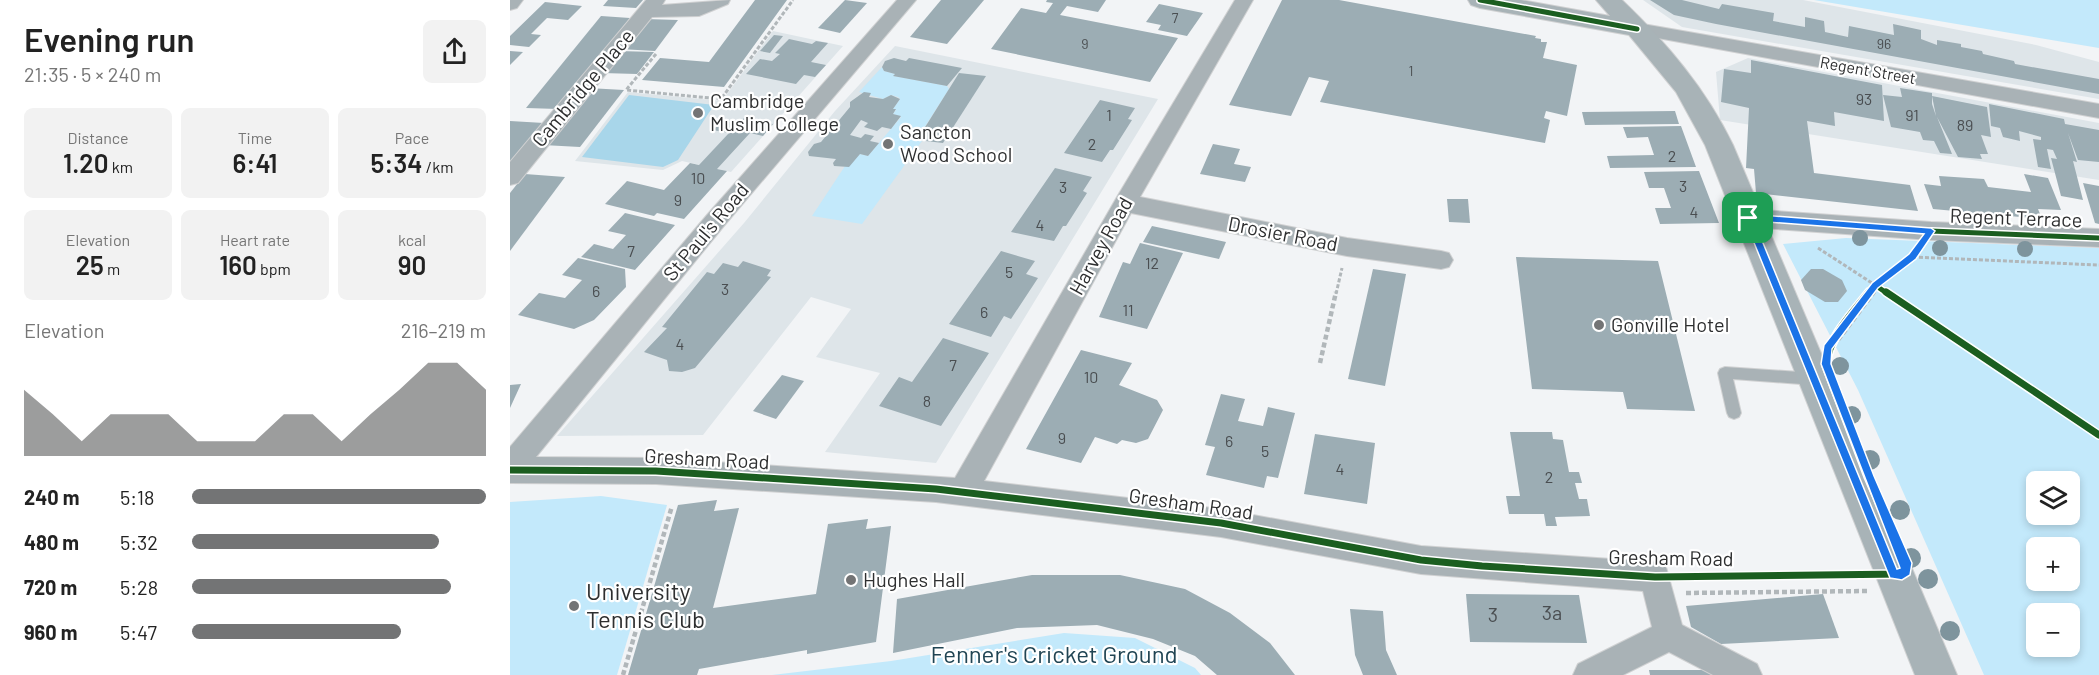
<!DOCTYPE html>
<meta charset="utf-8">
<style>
body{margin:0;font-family:Barlow,sans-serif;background:#f2f2f2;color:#222;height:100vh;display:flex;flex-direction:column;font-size:22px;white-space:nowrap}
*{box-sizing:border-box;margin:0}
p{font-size:20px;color:#767676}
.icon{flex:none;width:33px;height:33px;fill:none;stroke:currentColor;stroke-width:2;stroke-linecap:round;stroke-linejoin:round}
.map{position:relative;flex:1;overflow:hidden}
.details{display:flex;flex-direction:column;background:#fff;width:510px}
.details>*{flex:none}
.buttons{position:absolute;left:1516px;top:471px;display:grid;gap:12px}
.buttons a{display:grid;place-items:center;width:54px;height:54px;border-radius:9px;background:#fff;box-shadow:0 3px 9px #0003;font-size:30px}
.pin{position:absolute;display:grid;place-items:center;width:51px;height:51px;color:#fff;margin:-26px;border-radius:12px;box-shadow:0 3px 9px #0006}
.round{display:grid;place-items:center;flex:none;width:63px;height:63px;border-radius:9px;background:#f2f2f2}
.headline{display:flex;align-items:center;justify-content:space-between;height:102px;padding:0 24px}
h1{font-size:33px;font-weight:600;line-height:45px}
.metrics{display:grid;grid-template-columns:repeat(3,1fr);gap:9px;height:102px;padding:6px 24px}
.metrics div{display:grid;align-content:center;border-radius:9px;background:#f2f2f2;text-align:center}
.metrics b{font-size:26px;font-weight:600}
.metrics small{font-size:16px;font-weight:400}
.metrics p{font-size:16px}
.chart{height:168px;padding:12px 24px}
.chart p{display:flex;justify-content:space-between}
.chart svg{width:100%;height:108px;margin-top:6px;fill:#737475;opacity:.7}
ul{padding:0 24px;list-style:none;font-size:20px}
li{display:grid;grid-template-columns:96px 72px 1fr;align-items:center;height:45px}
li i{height:15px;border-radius:8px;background:#737475}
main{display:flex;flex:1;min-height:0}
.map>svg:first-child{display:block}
.built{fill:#dee5e9}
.green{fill:#c3e9fb;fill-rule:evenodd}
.forest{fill:#a8d6ea}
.building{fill:#9cadb4}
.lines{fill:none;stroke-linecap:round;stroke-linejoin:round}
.service-casing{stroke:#d0d1d2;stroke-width:2}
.minor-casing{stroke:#d0d1d2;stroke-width:2}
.primary-casing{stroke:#d0d1d2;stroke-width:2}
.path-far1{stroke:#b1b7ba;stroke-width:3;stroke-dasharray:4 2;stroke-linecap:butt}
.path{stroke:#b1b7ba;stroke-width:4.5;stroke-dasharray:5 3;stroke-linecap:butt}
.service{fill:#a9b2b6;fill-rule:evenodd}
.minor{fill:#a9b2b6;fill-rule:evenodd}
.primary{fill:#a8b3b7;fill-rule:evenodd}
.cycleway-far1-casing{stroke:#fff;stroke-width:8}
.cycleway-casing{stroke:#fff;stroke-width:10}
.cycleway-far1{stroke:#1b5e20;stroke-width:5}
.cycleway{stroke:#1b5e20;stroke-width:7}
.tree{fill:#7e949d}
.route{fill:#1a73e8;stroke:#fff;stroke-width:1.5;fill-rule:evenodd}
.poi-dot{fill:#737475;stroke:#fff;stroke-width:2}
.labels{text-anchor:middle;stroke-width:4.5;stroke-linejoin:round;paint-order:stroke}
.far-number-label{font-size:14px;fill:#4a4e51}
.far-street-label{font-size:16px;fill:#2e2f30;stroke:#fff}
.number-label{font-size:16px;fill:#4a4e51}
.street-label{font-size:20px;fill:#2e2f30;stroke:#fff}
.poi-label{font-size:20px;fill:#2e2f30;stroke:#fff;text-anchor:start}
.near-number-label{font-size:20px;fill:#4a4e51}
.near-poi-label{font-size:24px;fill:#2e2f30;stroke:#fff;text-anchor:start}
.near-park-label{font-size:24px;fill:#204554;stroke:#fff}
</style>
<main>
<section class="details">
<div class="headline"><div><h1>Evening run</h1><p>21:35 · 5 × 240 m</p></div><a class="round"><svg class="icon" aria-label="share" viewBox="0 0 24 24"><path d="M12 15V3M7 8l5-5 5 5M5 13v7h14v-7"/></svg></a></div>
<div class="metrics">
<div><p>Distance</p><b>1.20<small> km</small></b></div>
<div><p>Time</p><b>6:41</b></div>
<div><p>Pace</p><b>5:34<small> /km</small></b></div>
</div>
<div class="metrics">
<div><p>Elevation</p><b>25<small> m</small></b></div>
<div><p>Heart rate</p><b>160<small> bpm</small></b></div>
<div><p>kcal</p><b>90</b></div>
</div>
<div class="chart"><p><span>Elevation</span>216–219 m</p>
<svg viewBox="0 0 160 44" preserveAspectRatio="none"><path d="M0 44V17L10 27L20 38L30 27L40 27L50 27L60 38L70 38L80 38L90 27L100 27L110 38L120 27L130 17L140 6L150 6L160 17V44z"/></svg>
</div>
<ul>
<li><b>240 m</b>5:18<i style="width:100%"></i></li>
<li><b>480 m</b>5:32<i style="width:84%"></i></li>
<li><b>720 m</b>5:28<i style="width:88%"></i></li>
<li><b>960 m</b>5:47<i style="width:71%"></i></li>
</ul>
</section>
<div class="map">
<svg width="1589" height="675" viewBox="0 0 1589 675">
<rect width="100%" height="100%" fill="#f2f4f6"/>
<!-- built -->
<g class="built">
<path d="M1133,0h160l233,45 63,17v37l-417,-72z"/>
<path d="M263,31l70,15 -112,126 -49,-11 -19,9 -88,-9 53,-69 94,9z"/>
<path d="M385,46l263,53 -222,364 -111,-11 55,-79 -64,-16 35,-48 -40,-12 -108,138 -146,1 187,-213 91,-112z"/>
<path d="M1238,58l351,65v57l-379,-60 -4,-48z"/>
</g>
<!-- green -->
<g class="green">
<path d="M1304,0h285v48z"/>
<path d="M372,67l2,4 11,3 -1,2 53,10 2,3 -32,50 5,2 -60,83 -50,-8 33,-50 15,-12 8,2 33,-39 -8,-3 3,-4 -3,-1 7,-10 -2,-2 -7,-2 -8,4 -24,-7z"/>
<path d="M1336,238l253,10v427h-115l-126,-285 -75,-146zM1527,482h33v32h-33zM1527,548h33v32h-33zM1527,614h33v32h-33z"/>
<path d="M91,496l66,9 -50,170h-107v-173z"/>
<path d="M554,633l71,5 60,30 6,7h-429l119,-14z"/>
</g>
<!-- forest -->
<path class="forest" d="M119,95l85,10 -36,55 -15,7 -81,-10z"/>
<!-- building -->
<g class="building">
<path d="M98,0h35l-7,8 -33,-2z"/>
<path d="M245,0h32l-63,87 -82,-7 18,-22 49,4z"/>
<path d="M335,0l22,3 -27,30 -22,-5z"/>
<path d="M431,0h43l-37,44 -37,-7z"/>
<path d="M537,0h59l-8,12 -31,-6 -7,9 118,23 -28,44 -159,-33 30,-41 25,5 7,-10 -7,-1z"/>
<path d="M772,0h57l197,36 -1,2 6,1v3h6l-4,16 34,7 -10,51 -21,-5 -2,7 6,2 -5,23 -225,-41 9,-21 -20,-4 -18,39 -62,-11z"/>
<path d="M1140,0h32l37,9 3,-5 52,9 -1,8 32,6v-10l19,4 1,11 23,5 1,-11 45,9 -1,-11 28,6v9l16,6v-5l24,4v3l21,4 1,3 31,7 1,3 84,15v15l-383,-70 -42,-9z"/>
<path d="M35,2l37,4 -14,14 -21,-2 -16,16 10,1 -12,12 -19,-2v-9z"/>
<path d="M649,4l44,9 -16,23 -29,-6 3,-5 -15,-3z"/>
<path d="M91,16l29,2 -72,91 -32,-1z"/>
<path d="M135,19l33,1 -23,31 -35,-2z"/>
<path d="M264,35l9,1 -13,17 -10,-2z"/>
<path d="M279,39l23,5 4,-3 12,2 -17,19 15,3 -11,12 -11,-2 -8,9 -50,-10 14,-15 12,2 8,-7 -5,-1z"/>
<path d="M0,51l13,1 -13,13z"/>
<path d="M108,51l36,1 -17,22 -35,-1z"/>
<path d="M384,58l12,3 3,-3 53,10 -15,18 -54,-10 2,-2 -11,-3 -2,-4 3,-6z"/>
<path d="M1241,60l131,25 2,36 -50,-9 1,14 -28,-5 7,52 96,12 8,26 -162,-18 -2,-24 -8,-1 3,-60 -28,-6 3,-33 27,4z"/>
<path d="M449,73l27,3 -43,67 -26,-3z"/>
<path d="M78,88l36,2 -44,57 -37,-2z"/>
<path d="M1390,88l32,5v11l4,12 -4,-20 55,11 4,30 -10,-2 7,19h-8l2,5 -24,-2 -21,-40 15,37 -12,-1 -6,-12 -11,-1 -3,-8 -29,-5 -8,-32 19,2z"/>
<path d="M354,92l7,1 -2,4 14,2 8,-4 9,4 -7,10h3l-3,5 8,2 -10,13 -9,-2 -5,4 -13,-4 4,-4 -7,-3 -11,15 11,3 4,-4 9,2 -4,5 9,2 -11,13 -8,-2 -11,13 -15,-1 -1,-3 3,-4 -27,-3 -1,-4 6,-8 7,-2 29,-35v-5z"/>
<path d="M590,100l35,8 -7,11 4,1 -19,30h-3l-8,12 -38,-9z"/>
<path d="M1479,104l75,15 1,5 34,6v32l-21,-2 -10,-27 9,29 -4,-1 10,39 -22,-4 -10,-38 6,1 -4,-9 -6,-1 4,20 -13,-2 -5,-28 8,1v-3l-22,-6 1,10 -17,-4 -3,-9 -9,-2z"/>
<path d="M1165,111l4,13 -94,1 -3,-13z"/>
<path d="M234,118l29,6 -10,12 -13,-3 -33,36 10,2 -43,48 -27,-6 -3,3 -49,-12 22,-23 37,9 26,-27 9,2 30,-32 -16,-3 10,-10 16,4z"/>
<path d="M0,121l34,2 -34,43z"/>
<path d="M1171,126l15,41 -86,1 -3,-12 47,-1 -6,-18 -21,1 -4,-11z"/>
<path d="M703,144l27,5 -6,15 17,3 -6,15 -45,-8z"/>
<path d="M545,168l37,9 -9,14 4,2 -21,33h-3l-9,15 -43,-9z"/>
<path d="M1189,171l20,52 -59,1 -5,-16h16l-7,-20h-15l-5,-16z"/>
<path d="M15,174l40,3 -55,74v-58z"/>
<path d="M1514,174l24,4 13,32 -23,-1 4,10 -109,-10 -9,-25 17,2 -2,-10 45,3 4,8 43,5z"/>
<path d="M1573,183l16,3v38l-4,-1z"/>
<path d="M937,199h21l2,24 -21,-1z"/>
<path d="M115,213l50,12 -40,45 -54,-13 13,-13 19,5 13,-14 -18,-4z"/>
<path d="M642,226l74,16 -7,17 -76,-17z"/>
<path d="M630,243l43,10 -36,76 -48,-12 24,-55 7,2z"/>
<path d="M491,251l34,10 -9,13 12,4 -27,41 -7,-3 -13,21 -42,-13z"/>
<path d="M1006,257l142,4 37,150 -68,-2 -4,-17 -91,-3z"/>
<path d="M68,258l47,11 1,18 -32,33 -20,9 -56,-14 21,-22 26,5 17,-18 -20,-5z"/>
<path d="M233,261l28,9 -4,6 4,1 -76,91 -13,4 -13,-1 -2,-11 -23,-8 23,-24 -5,-1 45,-55 7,2 9,-11 15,4z"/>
<path d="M863,269l33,5 -21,112 -37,-7z"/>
<path d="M1301,269h12l19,11 5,11 -9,11h-13l-20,-12 -4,-10z"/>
<path d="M433,338l46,15 -48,73 -62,-20 20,-29 13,5z"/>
<path d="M571,350l51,13 -13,22 38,15 6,10 -15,29 -12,4 -14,-3 -5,4 -22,-7 -14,26 -55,-14z"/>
<path d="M272,375l22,6 -28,38 -23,-8z"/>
<path d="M11,384l-11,24v-23z"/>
<path d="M711,394l24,5 -7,22 25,5 5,-19 27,6 -17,65 -11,-2 -3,12 -58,-13 9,-28 -10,-2z"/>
<path d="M1000,432h42l1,7 10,1 6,32h10l3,11h-7l4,16h8l3,17 -35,1 2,9h-11l-2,-12h-35l-3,-18h14z"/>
<path d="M805,434l60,9 -8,61 -63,-10z"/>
<path d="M207,500l-3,11 25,-3 -26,100 103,-14 12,-70 40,-5 -2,10 25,-3 -15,116 -69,12v-4l-108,19 -2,6h-69l50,-170z"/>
<path d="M522,575h88l65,14 45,24 40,30 25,32h-78l-22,-19 -42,-17 -56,-14 -80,3 -124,25 4,-54z"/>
<path d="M956,594l113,1 8,48 -117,-1z"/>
<path d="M1313,594l16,44 -118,6 -30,-17 -5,-21z"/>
<path d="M840,609l33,2 3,39 11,25h-34l-8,-20z"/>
<path d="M1139,670h65l1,5h-65z"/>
</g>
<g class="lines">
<defs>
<path id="service" d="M1215,367l89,6 5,2 2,4 -2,4 -5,2 -81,-6 8,34 -2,4 -5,2 -5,-2 -2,-4 -9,-40 2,-4z"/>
<g id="minor">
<path d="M0,0h13l-6,8 -7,2z"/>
<path d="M136,0h19l-3,5 68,-5 -2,4 -29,12 -47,1 -134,166 -8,2v-23z"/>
<path d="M387,0h19l-193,227 -187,230 120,1 299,20 162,-281 118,-197h18l-113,197 207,41 94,13 8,2 4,7 -4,7 -8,2 -94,-13 -216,-43 -147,268 237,28 200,37 234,16 11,5 16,58 75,39 5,11h-49l-44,-23 -46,23h-50l5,-11 74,-37 -9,-36 -222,-17 -200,-37 -285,-35 -280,-18 -146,-1v-36l197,-232z"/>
<path d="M1127,23l462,81v14l-469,-85 -3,-4 3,-4z"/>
<path d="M1238,209l183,13 168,7v18l-168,-7 -183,-13 -8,-3 -4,-6 4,-6z"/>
</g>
<path id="primary" d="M958,0h53l89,16 -14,-16h26c45,43 84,89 111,145l224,530h-42l-210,-530 -29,-53 -47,-57 -149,-27 -9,-3z"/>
</defs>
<!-- service casing -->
<use href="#service" class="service-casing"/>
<!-- minor casing -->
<use href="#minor" class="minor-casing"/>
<!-- primary casing -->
<use href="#primary" class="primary-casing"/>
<!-- path-far1 -->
<g class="path-far1">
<path d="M146,54l-30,36 95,9 72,-99"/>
<path d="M1308,248l57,37 -1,9"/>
<path d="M1403,257l186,8"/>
<path d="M826,294l6,-26"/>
</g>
<!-- path -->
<g class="path">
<path d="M1328,340l36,-48"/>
<path d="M810,363l16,-71"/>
<path d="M1176,593l181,-2"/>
<path d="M113,675l49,-169"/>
</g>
<!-- service -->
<use href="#service" class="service"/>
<!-- minor -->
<use href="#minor" class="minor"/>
<!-- primary -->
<use href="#primary" class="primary"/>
<defs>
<g id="cycleway-far1">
<path d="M970,0l157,29"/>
<path d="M1365,285l13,9"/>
<path d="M1358,294l7,-9 38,-28 18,-26 168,7"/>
</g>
<g id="cycleway">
<path d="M1376,292l213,143"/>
<path d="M0,470l146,1 280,18 285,34 200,37 61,6 173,11 247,-3 4,-3v-8l-38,-87 -42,-111c4,-30 25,-50 43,-73"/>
</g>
</defs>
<!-- cycleway-far1 casing -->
<use href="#cycleway-far1" class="cycleway-far1-casing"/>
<!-- cycleway casing -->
<use href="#cycleway" class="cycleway-casing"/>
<!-- cycleway-far1 -->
<use href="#cycleway-far1" class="cycleway-far1"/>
<!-- cycleway -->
<use href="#cycleway" class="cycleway"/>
</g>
<!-- trees -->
<g class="tree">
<circle cx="1350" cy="238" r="8"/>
<circle cx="1430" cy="248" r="8"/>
<circle cx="1515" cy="249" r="8"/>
<circle cx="1330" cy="366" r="9"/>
<circle cx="1342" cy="415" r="9"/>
<circle cx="1360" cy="460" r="10"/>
<circle cx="1390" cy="510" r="10"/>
<circle cx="1401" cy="558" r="10"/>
<circle cx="1418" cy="579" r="10"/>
<circle cx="1440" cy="631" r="10"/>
</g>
<!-- route -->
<path class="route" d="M1238,214l183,14 4,3 -19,28 -38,29 -46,61 -1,15 43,112 38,87 -2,12 -8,5 -12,-2 -146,-360zM1244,221l170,13 -15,20 -37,29 -48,62 -3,19 79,204 -3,1z"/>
<!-- markers -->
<g class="poi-dot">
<circle cx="188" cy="113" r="6"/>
<circle cx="378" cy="144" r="6"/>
<circle cx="1089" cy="325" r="6"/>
<circle cx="341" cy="580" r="6"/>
<circle cx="64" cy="606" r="6"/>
</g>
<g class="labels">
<!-- far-number labels -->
<g class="far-number-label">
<text x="665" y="23">7</text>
<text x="575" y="49">9</text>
<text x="1374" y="49">96</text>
<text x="901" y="76">1</text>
</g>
<!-- far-street labels -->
<g class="far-street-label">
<text transform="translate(1358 70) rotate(10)" y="6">Regent Street</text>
</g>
<!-- number labels -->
<g class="number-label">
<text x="1354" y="105">93</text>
<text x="599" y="121">1</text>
<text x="1402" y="121">91</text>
<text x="1455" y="131">89</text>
<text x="582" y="150">2</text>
<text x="1162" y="162">2</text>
<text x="188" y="184">10</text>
<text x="1173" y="192">3</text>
<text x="553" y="193">3</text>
<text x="168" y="206">9</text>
<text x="1184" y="218">4</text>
<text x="530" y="231">4</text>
<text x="121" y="257">7</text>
<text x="642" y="269">12</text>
<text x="499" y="278">5</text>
<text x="215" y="295">3</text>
<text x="86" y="297">6</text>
<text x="618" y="316">11</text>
<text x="474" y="318">6</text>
<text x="170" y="350">4</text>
<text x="443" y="371">7</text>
<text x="581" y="383">10</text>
<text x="417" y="407">8</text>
<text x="552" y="444">9</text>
<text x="719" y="447">6</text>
<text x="755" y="457">5</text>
<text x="830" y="475">4</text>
<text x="1039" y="483">2</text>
</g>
<!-- street labels -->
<g class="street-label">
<text transform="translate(73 88) rotate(-50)" y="7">Cambridge Place</text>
<text transform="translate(1506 218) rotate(2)" y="7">Regent Terrace</text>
<text transform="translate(196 232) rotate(-50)" y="7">St Paul's Road</text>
<text transform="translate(773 234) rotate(11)" y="7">Drosier Road</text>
<text transform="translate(591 246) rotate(-61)" y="7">Harvey Road</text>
<text transform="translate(197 459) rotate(3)" y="7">Gresham Road</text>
<text transform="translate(681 504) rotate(8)" y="7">Gresham Road</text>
<text transform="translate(1161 558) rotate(1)" y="7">Gresham Road</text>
</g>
<!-- poi labels -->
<g class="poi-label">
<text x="200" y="108">Cambridge<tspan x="200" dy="23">Muslim College</tspan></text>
<text x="390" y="139">Sancton<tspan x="390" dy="23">Wood School</tspan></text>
<text x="1101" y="332">Gonville Hotel</text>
<text x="353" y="587">Hughes Hall</text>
</g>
<!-- near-number labels -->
<g class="near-number-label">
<text x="1042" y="620">3a</text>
<text x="983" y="622">3</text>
</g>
<!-- near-poi labels -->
<g class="near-poi-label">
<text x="76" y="600">University<tspan x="76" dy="28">Tennis Club</tspan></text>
</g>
<!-- near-park labels -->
<g class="near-park-label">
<text x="544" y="663">Fenner's Cricket Ground</text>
</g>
</g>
</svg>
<div class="buttons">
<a><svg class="icon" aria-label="layers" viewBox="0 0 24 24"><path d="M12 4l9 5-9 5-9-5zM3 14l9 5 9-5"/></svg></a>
<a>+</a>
<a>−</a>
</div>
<div class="pin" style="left:1238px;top:218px;background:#1e9e55"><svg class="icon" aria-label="arrive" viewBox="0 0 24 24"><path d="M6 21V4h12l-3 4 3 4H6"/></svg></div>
</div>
</main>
